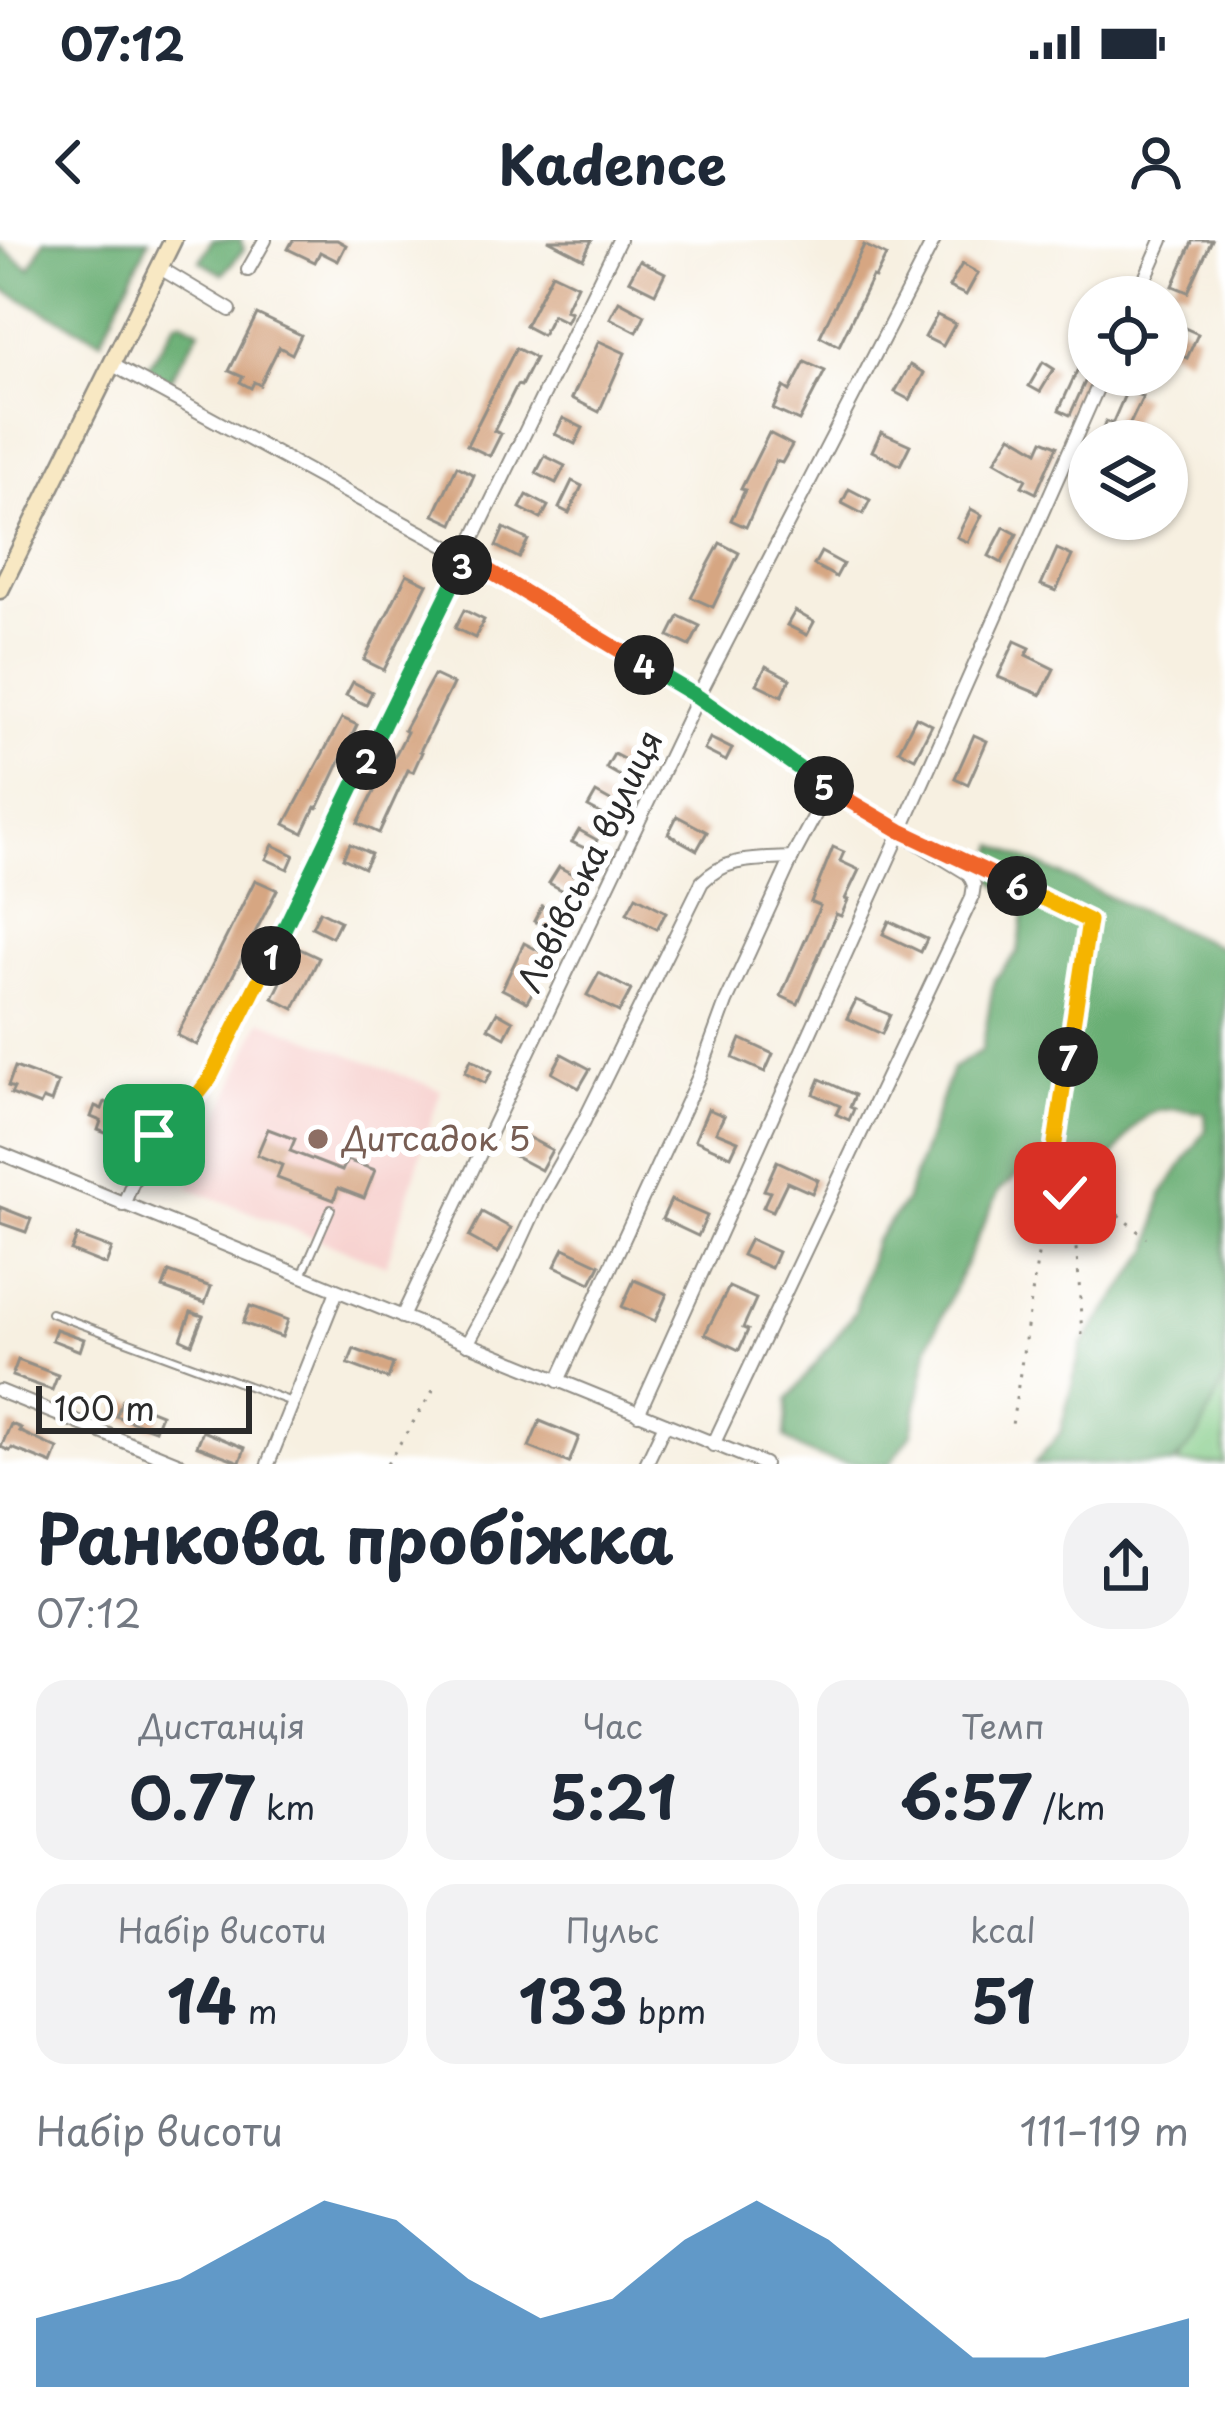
<!DOCTYPE html>
<html lang="uk">
<meta charset="utf-8">
<style>
body{margin:0;font-family:"Playpen Sans",sans-serif;background:#f2f2f3;color:#1f2937;height:100vh;display:flex;flex-direction:column;font-size:45px;white-space:nowrap}
*{box-sizing:border-box;margin:0}
p{font-size:39px;color:#747a83}
.icon{flex:none;width:66px;height:66px;fill:none;stroke:currentColor;stroke-width:2;stroke-linecap:round;stroke-linejoin:round}
.map{position:relative;height:1224px;overflow:hidden}
.drawer{display:flex;flex-direction:column;background:#fff;flex:1}
.drawer>*{flex:none}
.buttons{position:absolute;left:1068px;top:36px;display:grid;gap:24px}
.buttons a{display:grid;place-items:center;width:120px;height:120px;border-radius:50%;background:#fff;box-shadow:0 3px 9px #0004;font-size:60px}
.scale{position:absolute;left:36px;bottom:30px;width:216px;box-sizing:border-box;padding-left:12px;border:6px solid #2b2b2b;border-top:0;font-size:33px;line-height:42px;white-space:nowrap;color:#2b2b2b;-webkit-text-stroke:9px #fff;paint-order:stroke}
.pin{position:absolute;display:grid;place-items:center;width:102px;height:102px;color:#fff;margin:-51px;border-radius:24px;box-shadow:0 6px 18px #0006}
.km{position:absolute;width:60px;height:60px;margin:-30px;border-radius:50%;background:#222;color:#fff;font-size:33px;line-height:60px;text-align:center}
.round{display:grid;place-items:center;flex:none;width:126px;height:126px;border-radius:48px;background:#f2f2f3}
.overview{display:flex;align-items:center;justify-content:space-between;height:204px;padding:0 36px}
h1{font-size:66px;font-weight:700;line-height:90px}
.metrics{display:grid;grid-template-columns:repeat(3,1fr);gap:18px;height:204px;padding:12px 36px}
.metrics div{display:grid;align-content:center;border-radius:30px;background:#f2f2f3;text-align:center}
.metrics b{font-size:60px;font-weight:700}
.metrics small{font-size:33px;font-weight:400}
.metrics p{font-size:33px}
.chart{height:336px;padding:24px 36px}
.chart p{display:flex;justify-content:space-between}
.chart svg{width:100%;height:216px;margin-top:12px;fill:#1f6fb2;opacity:.7}
.status{display:flex;justify-content:space-between;align-items:center;height:84px;padding:0 60px;background:#fff;direction:ltr}
.status svg{height:33px;fill:currentColor}
header{display:flex;justify-content:space-between;align-items:center;height:156px;padding:0 36px;background:#fff;font-size:54px;font-weight:700}
.map>svg:first-child{display:block}
.built{fill:#f7d0ce}
.green{fill:#83cb87;stroke:#577b59;stroke-width:3}
.forest{fill:#6aaf74;stroke:#4a6d50;stroke-width:3}
.building{fill:#d6a682}
.lines{fill:none;stroke-linecap:round;stroke-linejoin:round}
.lane-casing{stroke:#918e86;stroke-width:10}
.street-casing{stroke:#918e86;stroke-width:16}
.secondary-casing{stroke:#918e86;stroke-width:21}
.path{stroke:#918e86;stroke-width:3;stroke-dasharray:3 9;stroke-linecap:butt}
.lane{stroke:#fff;stroke-width:6}
.street{stroke:#fff;stroke-width:12}
.secondary{stroke:#f8e8c3;stroke-width:16}
.split-1-casing{stroke:#fff;stroke-width:24}
.split-2-casing{stroke:#fff;stroke-width:24}
.split-3-casing{stroke:#fff;stroke-width:24}
.split-4-casing{stroke:#fff;stroke-width:24}
.split-5-casing{stroke:#fff;stroke-width:24}
.split-6-casing{stroke:#fff;stroke-width:24}
.split-7-casing{stroke:#fff;stroke-width:24}
.split-8-casing{stroke:#fff;stroke-width:24}
.split-1{stroke:#f5b400;stroke-width:15}
.split-2{stroke:#22a559;stroke-width:15}
.split-3{stroke:#22a559;stroke-width:15}
.split-4{stroke:#f0652b;stroke-width:15}
.split-5{stroke:#22a559;stroke-width:15}
.split-6{stroke:#f0652b;stroke-width:15}
.split-7{stroke:#f5b400;stroke-width:15}
.split-8{stroke:#f5b400;stroke-width:15}
.education-dot{fill:#8d6e63;stroke:#fff;stroke-width:4.5}
.labels{text-anchor:middle;stroke-width:12;stroke-linejoin:round;paint-order:stroke}
.street-label{font-size:33px;fill:#2b2b2b;stroke:#fff}
.education-label{font-size:33px;fill:#785e54;stroke:#fff;text-anchor:start}
</style>
<div class="status"><b>07:12</b><svg viewBox="0 0 49 12"><path d="M0 12V9h3v3zM5 12V6h3v6zM10 12V3h3v9zM15 12V0h3v12zM26 1h20v11H26zM47 4h2v5h-2z"/></svg></div>
<header><svg class="icon" aria-label="back" viewBox="0 0 24 24"><path d="M15 5l-7 7 7 7"/></svg>Kadence<svg class="icon" aria-label="person" viewBox="0 0 24 24"><circle cx="12" cy="8" r="4"/><path d="M4 21q1-7 8-7t8 7"/></svg></header>
<div class="map">
<svg width="1225" height="1224" viewBox="0 0 1225 1224">
<rect width="100%" height="100%" fill="#fff"/>
<filter id="ink" filterUnits="userSpaceOnUse"><feTurbulence type="fractalNoise" baseFrequency=".00833" numOctaves="2"/><feDisplacementMap in="SourceGraphic" scale="24" xChannelSelector="R" yChannelSelector="G"/><feConvolveMatrix kernelMatrix="1 2 1 2 8 2 1 2 1" color-interpolation-filters="sRGB"/></filter>
<filter id="wash" filterUnits="userSpaceOnUse"><feTurbulence type="fractalNoise" baseFrequency=".004" numOctaves="4" result="noise"/><feDisplacementMap in="SourceGraphic" scale="48" xChannelSelector="R" yChannelSelector="G"/><feGaussianBlur stdDeviation="2.7" result="paint"/><feColorMatrix in="noise" values="0 0 0 0 0 0 0 0 0 0 0 0 0 0 0 0 0 1.4 0 .05"/><feComposite in="paint" operator="in"/></filter>
<g filter="url(#wash)">
<rect width="100%" height="100%" fill="#f7f0e1"/>
<!-- built -->
<path class="built" d="M261,780l180,70 -55,176 -197,-78z"/>
<!-- green -->
<path class="green" d="M1225,1095v129h-47z"/>
<!-- forest -->
<g class="forest">
<path d="M45,0h104l-48,100 -101,-52v-42l30,23z"/>
<path d="M212,0h28l4,9 -21,25 -23,-13z"/>
<path d="M181,80l19,10 -31,51 -23,-11 29,-47z"/>
<path d="M996,605l229,105v428l-27,59 -25,27h-139l26,-31 22,-88 69,-96 11,-55 44,-64 -1,-17c-60,-12 -64,4 -96,50l-70,-6 -40,34 -70,153 -17,89 -22,31c-38,0 -77,0 -105,-27l3,-37 67,-88 20,-71 30,-39 47,-133 30,-19 12,-70 24,-28 6,-38 -36,-40z"/>
</g>
<g id="blocks">
<!-- building -->
<g class="building">
<path d="M293,0h44l9,5 -8,16 -18,-9 -5,10 -27,-13z"/>
<path d="M548,0h44l-9,18z"/>
<path d="M1193,0h19l-24,52 -15,-6z"/>
<path d="M864,5l22,11 -11,22 -3,-1 -33,69 -19,-10z"/>
<path d="M640,20l25,13 -10,20 -26,-13z"/>
<path d="M962,24l16,9 -12,22 -17,-8z"/>
<path d="M552,33l25,12 -12,25 6,2 -5,10 -14,-7 -10,20 -17,-9z"/>
<path d="M619,61l26,14 -8,17 -27,-14z"/>
<path d="M257,74l44,21 -9,19 -13,-7 -19,38 -6,-3 -3,6 -11,-6 3,-5 -14,-6z"/>
<path d="M937,75l18,9 -12,22 -18,-9z"/>
<path d="M1167,80l31,14 -11,24 -20,-9z"/>
<path d="M599,101l26,12 -26,59 -27,-14z"/>
<path d="M516,108l19,10 -14,28 -4,-1 -23,46 7,3 -11,22 -23,-11z"/>
<path d="M805,122l20,9 -26,50 -26,-12 11,-22 6,4z"/>
<path d="M1043,122l11,7 -14,23 -11,-6z"/>
<path d="M1081,122v10l7,3 -18,40 -11,-5z"/>
<path d="M910,125l14,8 -14,27 -15,-8z"/>
<path d="M1127,150l16,7 -17,35 -2,-1 -4,10 -20,-5 6,-15 6,3z"/>
<path d="M563,178l20,10 -8,16 -20,-10z"/>
<path d="M881,192l29,13 -10,20 -28,-14z"/>
<path d="M769,193l23,12 -10,18 -6,-2 -30,66 -15,-7 14,-30 -4,-1z"/>
<path d="M1011,195l27,16 5,-11 14,6 -21,47 -14,-7 4,-7 -31,-18z"/>
<path d="M545,216l20,10 -9,17 -20,-10z"/>
<path d="M457,226l17,9 -21,49 -19,-9z"/>
<path d="M572,241l10,5 -13,27 -10,-5z"/>
<path d="M849,249l21,11 -7,14 -21,-11z"/>
<path d="M527,255l21,11 -7,13 -21,-11z"/>
<path d="M971,269l11,6 -14,27 -11,-5z"/>
<path d="M1004,287l13,7 -15,29 -13,-7z"/>
<path d="M504,288l24,12 -9,18 -23,-12z"/>
<path d="M720,303l19,10 -26,54 -22,-10z"/>
<path d="M1057,309l15,7 -16,35 -15,-6z"/>
<path d="M821,312l22,12 -7,13 -22,-12z"/>
<path d="M407,334l20,10 -43,86 -20,-10z"/>
<path d="M464,370l20,10 -9,18 -20,-10z"/>
<path d="M795,371l19,11 -7,13 -20,-10z"/>
<path d="M679,376l21,10 -10,20 -21,-10z"/>
<path d="M1015,401l15,7 -4,7 28,14 -13,26 -43,-18z"/>
<path d="M766,426l24,13 -8,17 -25,-12z"/>
<path d="M434,435l19,9 -33,67 2,1 -9,20 -5,-2 -29,63 -21,-10 23,-45 2,1 24,-47 -3,-2z"/>
<path d="M353,442l19,10 -6,13 -20,-10z"/>
<path d="M916,477l16,8 -17,33 -16,-8z"/>
<path d="M342,478l15,7 -39,83 -3,-1 -12,26 -18,-9z"/>
<path d="M974,495l13,6 -19,43 -13,-6z"/>
<path d="M710,498l22,11 -6,12 -22,-11z"/>
<path d="M614,514l21,11 -8,15 -21,-12z"/>
<path d="M596,553l18,10 -7,14 -19,-10z"/>
<path d="M677,576l30,16 -10,18 -29,-16z"/>
<path d="M579,590l18,10 -6,11 -19,-9z"/>
<path d="M350,604l21,10 -7,14 -21,-10z"/>
<path d="M273,605l21,10 -6,14 -22,-10z"/>
<path d="M833,607l11,5 -4,9 19,9 -14,29 3,1 -7,16 -5,-2 -38,90 -17,-8 39,-90 -9,-4z"/>
<path d="M559,627l19,10 -9,17 -20,-11z"/>
<path d="M255,640l22,10 -80,155 -20,-10z"/>
<path d="M636,656l30,16 -9,17 -30,-16z"/>
<path d="M542,666l21,11 -7,15 -22,-11z"/>
<path d="M320,671l20,10 -8,16 -20,-10z"/>
<path d="M889,681l38,18 -6,13 -38,-18z"/>
<path d="M524,703l23,12 -17,31 4,3 -7,13 -25,-13z"/>
<path d="M298,708l21,10 -25,51 -21,-11z"/>
<path d="M599,733l32,17 -12,22 -32,-17z"/>
<path d="M856,760l34,15 -8,19 -35,-16z"/>
<path d="M497,772l16,9 -8,16 -17,-9z"/>
<path d="M741,799l32,15 -8,18 -32,-14z"/>
<path d="M562,814l28,15 -11,19 -27,-15z"/>
<path d="M471,819l21,12 -7,12 -20,-11z"/>
<path d="M15,827l43,16 -7,19 -8,-3 -3,6 -29,-11 3,-6 -6,-2z"/>
<path d="M820,839l35,16 -5,12 4,2 -5,11 -13,-6 4,-8 -26,-12z"/>
<path d="M105,862l38,15 -9,22 -4,-2 -1,5 -31,-12 3,-9 -10,-4 4,-11 7,3z"/>
<path d="M708,869l16,7 -8,16 22,9 -7,15 -36,-16z"/>
<path d="M268,889l27,10 -5,12 52,20 5,-11 28,10 -11,28 -26,-10 -4,12 -57,-22 5,-13 -25,-10z"/>
<path d="M520,893l32,17 -11,20 -32,-17z"/>
<path d="M777,921l41,19 -6,13 -25,-11 -14,29 -10,-4 7,-15 -6,-2z"/>
<path d="M671,960l36,16 -9,20 -36,-17z"/>
<path d="M0,967l31,12 -5,13 -26,-9z"/>
<path d="M482,972l29,16 -13,25 -29,-16z"/>
<path d="M77,996l35,13 -6,16 -35,-14z"/>
<path d="M750,999l28,13 -7,16 -29,-13z"/>
<path d="M564,1008l36,17 -9,18 -36,-17z"/>
<path d="M169,1032l42,15 -6,16 -42,-15z"/>
<path d="M634,1040l33,14 -12,27 -33,-14z"/>
<path d="M729,1047l27,12 -13,29 5,2 -9,20 -34,-16z"/>
<path d="M250,1066l38,14 -6,17 -39,-14z"/>
<path d="M191,1072l12,4 -11,28 -11,-5z"/>
<path d="M56,1089l28,10 -4,12 -28,-11z"/>
<path d="M354,1109l39,15 -5,15 -40,-15z"/>
<path d="M18,1120l40,15 -6,15 -40,-14z"/>
<path d="M123,1159l38,15 -6,16 -39,-14z"/>
<path d="M540,1181l39,16 -10,26 -40,-16z"/>
<path d="M11,1184l10,4 -2,3 39,18 -6,15 -40,-16 -2,3 -9,-4z"/>
<path d="M203,1191l42,17 -5,14 -43,-16z"/>
</g>
</g>
</g>
<g filter="url(#ink)">
<use href="#blocks" fill-opacity="0" stroke="#918e86" stroke-width="3"/>
<g class="lines">
<defs>
<g id="lane">
<path d="M303,1033l28,-64"/>
<path d="M51,1073l238,88"/>
</g>
<g id="street">
<path d="M160,28l70,42"/>
<path d="M248,30l17,-30"/>
<path d="M1137,57l25,-57"/>
<path d="M111,124l355,193 232,140 131,92 140,85 5,11 -2,13 -259,547"/>
<path d="M0,913l764,311"/>
<path d="M123,965c13,-28 23,-65 44,-86 14,-15 28,-21 42,-39l410,-840"/>
<path d="M402,1077l296,-620 236,-457"/>
<path d="M467,1104l40,-73 34,-74 43,-76 118,-239c26,-26 54,-22 90,-24"/>
<path d="M558,1141l141,-305 27,-74 66,-144 37,-69"/>
<path d="M0,1151l180,73"/>
<path d="M638,1174l263,-583 202,-456"/>
<path d="M268,1224l69,-173"/>
<path d="M646,1224l19,-40"/>
</g>
<path id="secondary" d="M0,350l173,-350"/>
</defs>
<!-- lane casing -->
<use href="#lane" class="lane-casing"/>
<!-- street casing -->
<use href="#street" class="street-casing"/>
<!-- secondary casing -->
<use href="#secondary" class="secondary-casing"/>
<!-- path -->
<g class="path">
<path d="M982,630l107,51 -77,504"/>
<path d="M1082,1095c-4,-54 -1,-118 -32,-165l36,18 60,50"/>
<path d="M387,1224l50,-80"/>
</g>
<!-- lane -->
<use href="#lane" class="lane"/>
<!-- street -->
<use href="#street" class="street"/>
<!-- secondary -->
<use href="#secondary" class="secondary"/>
</g>
</g>
<g class="lines" filter="url(#ink)">
<defs>
<path id="split-1" d="M154,895l13,-16 28,-21 14,-18 62,-124"/>
<path id="split-2" d="M271,716l95,-196"/>
<path id="split-3" d="M366,520l96,-195"/>
<path id="split-4" d="M462,325l4,-8 178,108"/>
<path id="split-5" d="M644,425l54,32 126,89"/>
<path id="split-6" d="M824,546l77,45 116,55"/>
<path id="split-7" d="M1017,646l72,35 -21,136"/>
<path id="split-8" d="M1065,953l-14,-23 17,-113"/>
</defs>
<!-- split-1 casing -->
<use href="#split-1" class="split-1-casing"/>
<!-- split-2 casing -->
<use href="#split-2" class="split-2-casing"/>
<!-- split-3 casing -->
<use href="#split-3" class="split-3-casing"/>
<!-- split-4 casing -->
<use href="#split-4" class="split-4-casing"/>
<!-- split-5 casing -->
<use href="#split-5" class="split-5-casing"/>
<!-- split-6 casing -->
<use href="#split-6" class="split-6-casing"/>
<!-- split-7 casing -->
<use href="#split-7" class="split-7-casing"/>
<!-- split-8 casing -->
<use href="#split-8" class="split-8-casing"/>
<!-- split-1 -->
<use href="#split-1" class="split-1"/>
<!-- split-2 -->
<use href="#split-2" class="split-2"/>
<!-- split-3 -->
<use href="#split-3" class="split-3"/>
<!-- split-4 -->
<use href="#split-4" class="split-4"/>
<!-- split-5 -->
<use href="#split-5" class="split-5"/>
<!-- split-6 -->
<use href="#split-6" class="split-6"/>
<!-- split-7 -->
<use href="#split-7" class="split-7"/>
<!-- split-8 -->
<use href="#split-8" class="split-8"/>
</g>
<!-- markers -->
<circle class="education-dot" cx="318" cy="899" r="12"/>
<g class="labels">
<!-- street labels -->
<g class="street-label">
<text transform="translate(590 621) rotate(-64)" y="12">Львівська вулиця</text>
</g>
<!-- education labels -->
<g class="education-label">
<text x="342" y="911">Дитсадок 5</text>
</g>
</g>
</svg>
<div class="buttons">
<a><svg class="icon" aria-label="locate" viewBox="0 0 24 24"><circle cx="12" cy="12" r="6"/><path d="M12 2v4M12 18v4M2 12h4M18 12h4"/></svg></a>
<a><svg class="icon" aria-label="layers" viewBox="0 0 24 24"><path d="M12 4l9 5-9 5-9-5zM3 14l9 5 9-5"/></svg></a>
</div>
<div class="scale">100 m</div>
<div class="pin" style="left:154px;top:895px;background:#1e9e55"><svg class="icon" aria-label="arrive" viewBox="0 0 24 24"><path d="M6 21V4h12l-3 4 3 4H6"/></svg></div>
<div class="pin" style="left:1065px;top:953px;background:#d93025"><svg class="icon" aria-label="check" viewBox="0 0 24 24"><path d="M5 12l5 5 9-10"/></svg></div>
<b class="km" style="left:271px;top:716px">1</b>
<b class="km" style="left:366px;top:520px">2</b>
<b class="km" style="left:462px;top:325px">3</b>
<b class="km" style="left:644px;top:425px">4</b>
<b class="km" style="left:824px;top:546px">5</b>
<b class="km" style="left:1017px;top:646px">6</b>
<b class="km" style="left:1068px;top:817px">7</b>
</div>
<section class="drawer">
<div class="overview"><div><h1>Ранкова пробіжка</h1><p>07:12</p></div><a class="round"><svg class="icon" aria-label="share" viewBox="0 0 24 24"><path d="M12 15V3M7 8l5-5 5 5M5 13v7h14v-7"/></svg></a></div>
<div class="metrics">
<div><p>Дистанція</p><b>0.77<small> km</small></b></div>
<div><p>Час</p><b>5:21</b></div>
<div><p>Темп</p><b>6:57<small> /km</small></b></div>
</div>
<div class="metrics">
<div><p>Набір висоти</p><b>14<small> m</small></b></div>
<div><p>Пульс</p><b>133<small> bpm</small></b></div>
<div><p>kcal</p><b>51</b></div>
</div>
<div class="chart"><p><span>Набір висоти</span>111–119 m</p>
<svg viewBox="0 0 160 44" preserveAspectRatio="none"><path d="M0 44V30L10 26L20 22L30 14L40 6L50 10L60 22L70 30L80 26L90 14L100 6L110 14L120 26L130 38L140 38L150 34L160 30V44z"/></svg>
</div>
</section>
